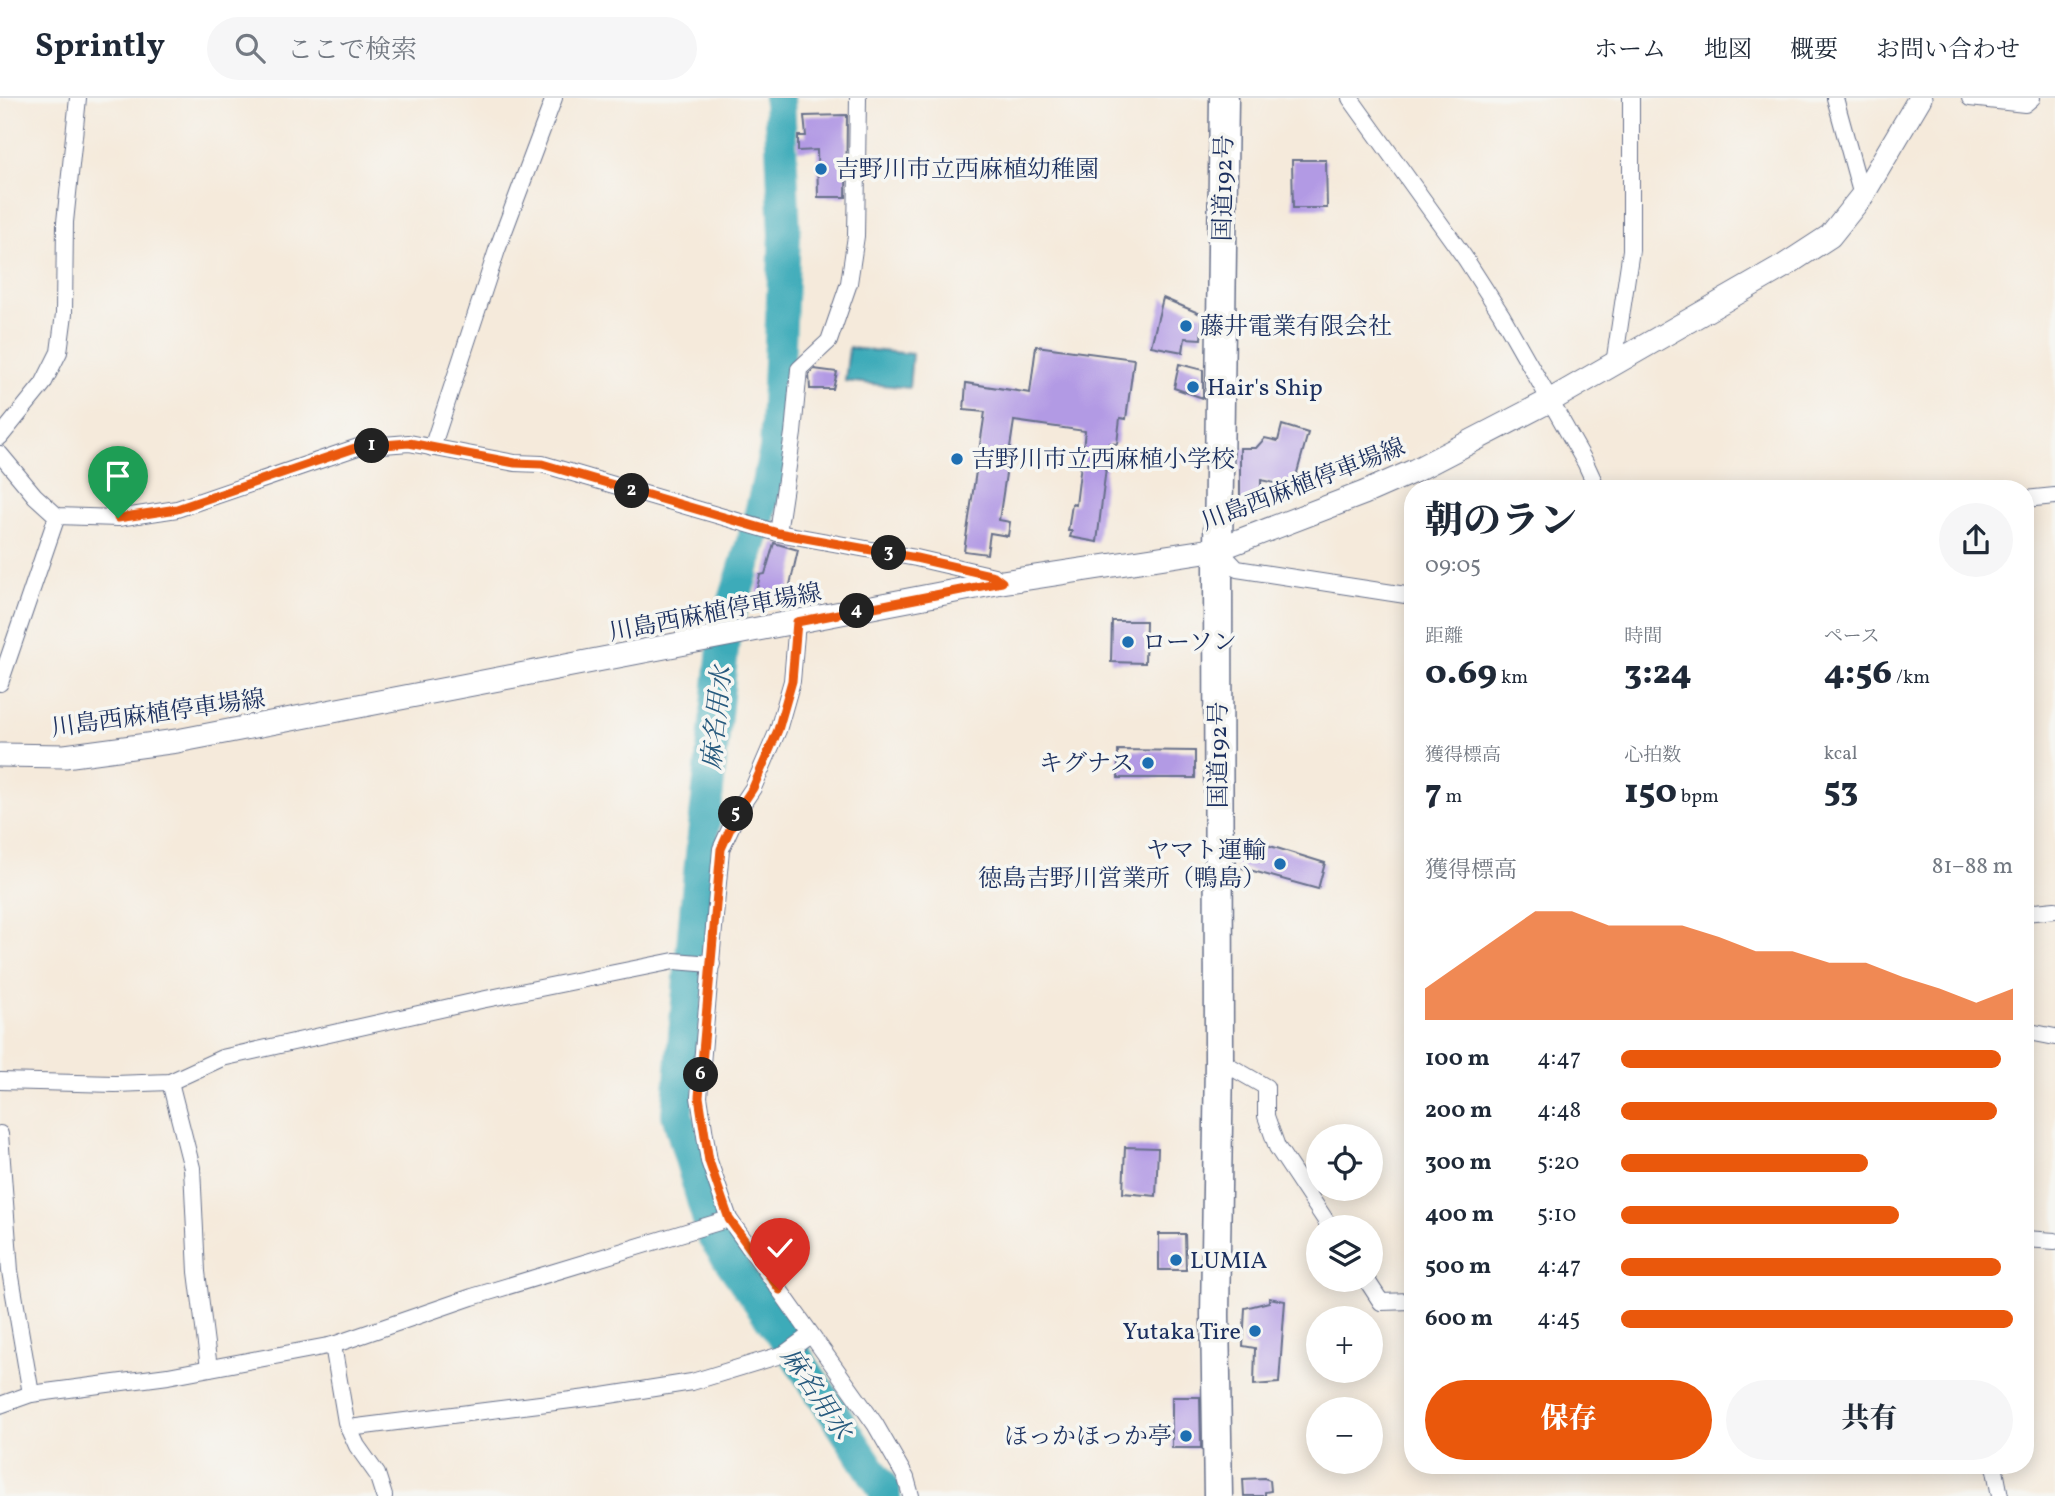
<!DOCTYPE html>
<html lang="ja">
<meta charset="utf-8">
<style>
body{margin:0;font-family:Vollkorn,"Noto Serif JP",serif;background:#f6f6f7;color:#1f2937;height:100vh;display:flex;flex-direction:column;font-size:26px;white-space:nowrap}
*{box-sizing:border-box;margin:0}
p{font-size:23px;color:#747a83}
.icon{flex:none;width:38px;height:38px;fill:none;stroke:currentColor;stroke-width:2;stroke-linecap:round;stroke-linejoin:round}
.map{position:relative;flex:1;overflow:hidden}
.panel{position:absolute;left:1404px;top:382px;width:630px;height:994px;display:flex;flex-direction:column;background:#fff;border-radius:28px;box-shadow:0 4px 18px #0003}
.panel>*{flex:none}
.controls{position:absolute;left:1306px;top:1026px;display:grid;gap:14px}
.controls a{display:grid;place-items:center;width:77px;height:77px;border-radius:50%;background:#fff;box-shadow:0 4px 18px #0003;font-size:35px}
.pin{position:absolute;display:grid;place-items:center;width:60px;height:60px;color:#fff;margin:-72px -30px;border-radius:50% 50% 50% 0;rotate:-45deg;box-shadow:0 0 7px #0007}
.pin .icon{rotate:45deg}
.km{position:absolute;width:35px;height:35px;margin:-18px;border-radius:50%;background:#222;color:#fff;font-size:19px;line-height:35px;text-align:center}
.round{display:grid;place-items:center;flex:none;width:74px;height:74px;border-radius:37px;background:#f6f6f7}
.head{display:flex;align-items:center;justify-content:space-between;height:119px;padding:0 21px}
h1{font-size:38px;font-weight:800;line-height:52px}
.metrics{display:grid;grid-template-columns:repeat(3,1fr);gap:10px;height:119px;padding:7px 21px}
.metrics div{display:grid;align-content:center}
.metrics b{font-size:35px;font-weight:800}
.metrics small{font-size:19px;font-weight:400}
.metrics p{font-size:19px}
.chart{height:196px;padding:14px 21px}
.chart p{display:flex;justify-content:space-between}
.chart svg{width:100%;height:126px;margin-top:7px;fill:#ea580c;opacity:.7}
.primary-button{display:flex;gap:14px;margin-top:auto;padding:14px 21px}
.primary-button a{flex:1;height:80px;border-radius:42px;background:#ea580c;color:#fff;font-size:28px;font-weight:800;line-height:80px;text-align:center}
.primary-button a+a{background:#f6f6f7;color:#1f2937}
ul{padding:0 21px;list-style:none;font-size:23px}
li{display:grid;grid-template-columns:112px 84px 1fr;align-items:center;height:52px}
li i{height:18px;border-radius:9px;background:#ea580c}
header{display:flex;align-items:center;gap:42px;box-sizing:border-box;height:98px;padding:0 35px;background:#fff;border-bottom:2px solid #e0e1e3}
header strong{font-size:33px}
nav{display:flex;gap:38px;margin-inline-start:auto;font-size:24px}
.search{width:490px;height:63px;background:#f6f6f7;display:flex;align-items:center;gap:18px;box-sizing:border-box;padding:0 24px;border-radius:38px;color:#747a83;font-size:26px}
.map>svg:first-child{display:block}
.water{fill:#3cabb9;stroke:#2c6d8c;stroke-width:2}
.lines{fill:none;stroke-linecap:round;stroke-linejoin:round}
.river{stroke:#3cabb9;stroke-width:32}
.building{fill:#b29ae4}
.minor-casing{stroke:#67708a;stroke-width:18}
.secondary-casing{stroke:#67708a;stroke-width:25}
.trunk-casing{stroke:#67708a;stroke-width:31}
.minor{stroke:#fff;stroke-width:16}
.secondary{stroke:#fff;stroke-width:23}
.trunk{stroke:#fff;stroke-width:28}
.route-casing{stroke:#fff;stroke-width:14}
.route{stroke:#ea580c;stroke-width:9}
.poi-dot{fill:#1f6fb2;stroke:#f6f6f2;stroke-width:2.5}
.labels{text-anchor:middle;stroke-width:7;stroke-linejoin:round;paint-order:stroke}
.poi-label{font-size:24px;fill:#1b2f5e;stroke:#f6f6f2;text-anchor:start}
.street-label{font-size:24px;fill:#1b2f5e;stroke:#f6f6f2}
.water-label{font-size:26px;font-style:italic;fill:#275a7e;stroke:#f6f6f2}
</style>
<header>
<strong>Sprintly</strong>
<div class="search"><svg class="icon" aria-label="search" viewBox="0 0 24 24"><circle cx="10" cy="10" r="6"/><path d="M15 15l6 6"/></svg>ここで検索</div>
<nav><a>ホーム</a><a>地図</a><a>概要</a><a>お問い合わせ</a></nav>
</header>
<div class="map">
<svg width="2055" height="1398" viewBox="0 0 2055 1398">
<rect width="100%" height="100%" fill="#f6f6f2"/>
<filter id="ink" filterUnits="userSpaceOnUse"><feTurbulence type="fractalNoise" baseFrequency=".0143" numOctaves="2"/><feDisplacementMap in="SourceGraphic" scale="14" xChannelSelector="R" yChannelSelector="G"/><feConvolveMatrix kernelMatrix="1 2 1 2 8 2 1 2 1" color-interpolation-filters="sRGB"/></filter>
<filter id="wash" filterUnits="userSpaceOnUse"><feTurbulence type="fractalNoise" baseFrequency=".00686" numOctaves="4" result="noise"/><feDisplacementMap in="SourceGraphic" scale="28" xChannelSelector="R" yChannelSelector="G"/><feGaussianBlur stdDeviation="1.57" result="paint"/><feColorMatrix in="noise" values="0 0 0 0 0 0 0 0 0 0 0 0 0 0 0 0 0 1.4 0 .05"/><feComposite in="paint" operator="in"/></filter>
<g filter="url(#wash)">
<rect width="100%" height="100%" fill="#f5eadb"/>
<!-- water -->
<path class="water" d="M849,250l63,6 -3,34 -64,-7z"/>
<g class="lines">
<!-- river -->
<path class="river" d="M779,0l6,137 -10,215 -18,76 -32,104 -29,272 -19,212 36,123 74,105 98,149v5"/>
</g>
<g id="blocks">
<!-- building -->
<g class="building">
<path d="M847,17l-1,82h-28l-1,-47 -19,1v-15h8l-2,-20z"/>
<path d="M1292,62h34l1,48h-34z"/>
<path d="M1163,200l40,17 -2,24 -16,-1 -2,14 -32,-6z"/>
<path d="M1036,248l98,13 -8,60 -6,-1 -3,26 -8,-1 -12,99 -27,-5 2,-6h-4l4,-27 4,1 9,-74 -71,-10 -15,99 11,2 -2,14 -18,-3 -3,21 -23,-3 21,-139 -21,-2 2,-27 64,10z"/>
<path d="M1179,266l24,6v28l-29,-10z"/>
<path d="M814,271l23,3 -4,17h-23l-1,-15z"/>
<path d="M1282,327l26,8 -15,54 -32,-7v21l-21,1v-54h16l9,-10 13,3z"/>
<path d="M774,445l24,7 -11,48 -31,-5 4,-18 5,-1z"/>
<path d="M1112,523h34l-1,42 -34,-1z"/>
<path d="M1118,652l77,1v27h-77z"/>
<path d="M1241,742l25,7 1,-2 58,18 -7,26 -83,-23z"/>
<path d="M1125,1049l33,1 -2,48 -33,-3z"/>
<path d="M1159,1136h26l1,36h-27z"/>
<path d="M1269,1200l16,3 -6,82 -25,2 1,-37 -12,-2 2,-38 24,-6z"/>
<path d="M1172,1299h28l1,51h-29z"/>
<path d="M1264,1380l6,2 1,11 -6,1v4h-21l-1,-17z"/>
</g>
</g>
</g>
<g filter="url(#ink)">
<use href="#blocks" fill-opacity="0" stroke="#67708a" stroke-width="2"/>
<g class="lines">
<defs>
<g id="minor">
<path d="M1350,0l115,160 36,56 84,148 12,26"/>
<path d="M1835,0l27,98"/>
<path d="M1970,0l55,6 7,-6"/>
<path d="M1614,266l17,-114v-152"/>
<path d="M0,339l43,-53 16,-32 5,-38 1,-92 13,-124"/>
<path d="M432,350l65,-198 57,-152"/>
<path d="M0,356l35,42 22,20 61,2 59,-9 181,-62 51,-4 106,20 27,1 236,69 138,25 78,18 8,6"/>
<path d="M2025,401l30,-3"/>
<path d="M778,435l15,-100 6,-64 30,-28 20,-58 7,-47 2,-138"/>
<path d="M1218,451l19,20 175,27"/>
<path d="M797,524l-5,59 -14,49 -25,58 -14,21 -18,40 -22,248 10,64 20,58 146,205 31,54 5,18"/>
<path d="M0,585l57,-167"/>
<path d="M2025,815l30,-3"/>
<path d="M2025,933l30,6"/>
<path d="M1219,962l47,27v29l11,31 53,80"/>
<path d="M0,983l115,3 55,-2 52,-24 259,-58 193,-39 38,3"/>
<path d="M170,984l22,86 5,104 12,96"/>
<path d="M0,1036l10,137 21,123"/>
<path d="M2025,1141l30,2"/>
<path d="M1366,1181l15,23 31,-1"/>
<path d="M333,1247l13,77 11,24 20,28 7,22"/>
<path d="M0,1307l31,-11 137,-18 165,-31 139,-48 257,-78"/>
<path d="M349,1330l254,-32 89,-14 92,-28 26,-19"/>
<path d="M1994,1367l6,31"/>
</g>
<path id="secondary" d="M0,657l65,1 112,-15 825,-159 216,-33 146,-56 50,-22 137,-71 233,-134 46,-30 32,-40 58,-98"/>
<path id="trunk" d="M1218,1398l-3,-181 4,-255 -1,-511 6,-451"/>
</defs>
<!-- minor casing -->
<use href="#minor" class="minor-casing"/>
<!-- secondary casing -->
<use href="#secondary" class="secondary-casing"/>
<!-- trunk casing -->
<use href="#trunk" class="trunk-casing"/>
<!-- minor -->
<use href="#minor" class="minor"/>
<!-- secondary -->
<use href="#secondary" class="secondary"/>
<!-- trunk -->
<use href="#trunk" class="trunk"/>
</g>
</g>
<g class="lines" filter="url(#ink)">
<defs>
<path id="route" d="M118,420l59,-9 181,-62 51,-4 106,20 27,1 236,69 138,25 78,18 8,6 -205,40 -5,59 -14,49 -25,58 -14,21 -18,40 -22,248 10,64 20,58 51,71"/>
</defs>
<!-- route casing -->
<use href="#route" class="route-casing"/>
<!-- route -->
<use href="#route" class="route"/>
</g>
<!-- markers -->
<g class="poi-dot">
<circle cx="821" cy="71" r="7"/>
<circle cx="1186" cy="228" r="7"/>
<circle cx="1193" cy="289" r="7"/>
<circle cx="957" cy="361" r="7"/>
<circle cx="1128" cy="544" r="7"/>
<circle cx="1148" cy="665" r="7"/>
<circle cx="1280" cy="766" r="7"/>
<circle cx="1176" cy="1162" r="7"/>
<circle cx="1255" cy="1233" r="7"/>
<circle cx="1186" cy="1338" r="7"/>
</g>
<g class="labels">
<!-- poi labels -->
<g class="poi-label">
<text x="835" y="79">吉野川市立西麻植幼稚園</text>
<text x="1200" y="236">藤井電業有限会社</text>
<text x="1207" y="297">Hair's Ship</text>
<text x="971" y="369">吉野川市立西麻植小学校</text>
<text x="1142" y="552">ローソン</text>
<text x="1134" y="673" text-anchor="end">キグナス</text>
<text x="1266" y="760" text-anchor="end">ヤマト運輸<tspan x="1266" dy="28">徳島吉野川営業所（鴨島）</tspan></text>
<text x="1190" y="1170">LUMIA</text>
<text x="1241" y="1241" text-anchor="end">Yutaka Tire</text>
<text x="1172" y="1346" text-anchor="end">ほっかほっか亭</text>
</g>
<!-- street labels -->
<g class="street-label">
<text transform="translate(1223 90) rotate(-89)" y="8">国道192号</text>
<text transform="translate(1303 386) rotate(-21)" y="8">川島西麻植停車場線</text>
<text transform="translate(715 514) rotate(-11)" y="8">川島西麻植停車場線</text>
<text transform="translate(158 615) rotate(-8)" y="8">川島西麻植停車場線</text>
<text transform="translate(1218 657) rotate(-90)" y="8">国道192号</text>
</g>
<!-- water labels -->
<g class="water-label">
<text transform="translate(716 620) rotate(-84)" y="9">麻名用水</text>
<text transform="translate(817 1295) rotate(56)" y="9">麻名用水</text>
</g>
</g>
</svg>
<div class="controls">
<a><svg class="icon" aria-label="locate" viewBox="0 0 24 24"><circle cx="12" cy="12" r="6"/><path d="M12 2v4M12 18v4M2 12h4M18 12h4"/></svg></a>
<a><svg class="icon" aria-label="layers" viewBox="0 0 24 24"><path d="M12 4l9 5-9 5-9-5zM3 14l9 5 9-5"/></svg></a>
<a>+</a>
<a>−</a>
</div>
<div class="pin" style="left:118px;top:420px;background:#1e9e55"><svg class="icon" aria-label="arrive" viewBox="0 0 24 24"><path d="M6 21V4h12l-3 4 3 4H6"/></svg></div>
<div class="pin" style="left:780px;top:1192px;background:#d93025"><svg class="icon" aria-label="check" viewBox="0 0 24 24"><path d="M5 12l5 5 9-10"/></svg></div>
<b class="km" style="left:372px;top:348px">1</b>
<b class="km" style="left:632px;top:393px">2</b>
<b class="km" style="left:889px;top:455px">3</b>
<b class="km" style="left:857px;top:513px">4</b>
<b class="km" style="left:736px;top:716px">5</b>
<b class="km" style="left:701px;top:977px">6</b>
<section class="panel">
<div class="head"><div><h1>朝のラン</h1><p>09:05</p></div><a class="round"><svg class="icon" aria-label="share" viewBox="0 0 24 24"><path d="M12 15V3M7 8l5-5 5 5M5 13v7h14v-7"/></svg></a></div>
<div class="metrics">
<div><p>距離</p><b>0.69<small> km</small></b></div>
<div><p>時間</p><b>3:24</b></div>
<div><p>ペース</p><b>4:56<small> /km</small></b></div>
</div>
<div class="metrics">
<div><p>獲得標高</p><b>7<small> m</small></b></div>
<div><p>心拍数</p><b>150<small> bpm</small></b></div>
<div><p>kcal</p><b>53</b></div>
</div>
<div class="chart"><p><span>獲得標高</span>81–88 m</p>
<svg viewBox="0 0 160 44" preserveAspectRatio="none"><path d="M0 44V33L10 24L20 15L30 6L40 6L50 11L60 11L70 11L80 15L90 20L100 20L110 24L120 24L130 29L140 33L150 38L160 33V44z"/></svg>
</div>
<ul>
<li><b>100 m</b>4:47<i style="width:97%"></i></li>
<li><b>200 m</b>4:48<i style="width:96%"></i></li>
<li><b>300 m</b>5:20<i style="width:63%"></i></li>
<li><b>400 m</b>5:10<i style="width:71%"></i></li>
<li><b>500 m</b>4:47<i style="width:97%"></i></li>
<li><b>600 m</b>4:45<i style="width:100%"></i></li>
</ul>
<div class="primary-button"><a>保存</a><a>共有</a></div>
</section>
</div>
